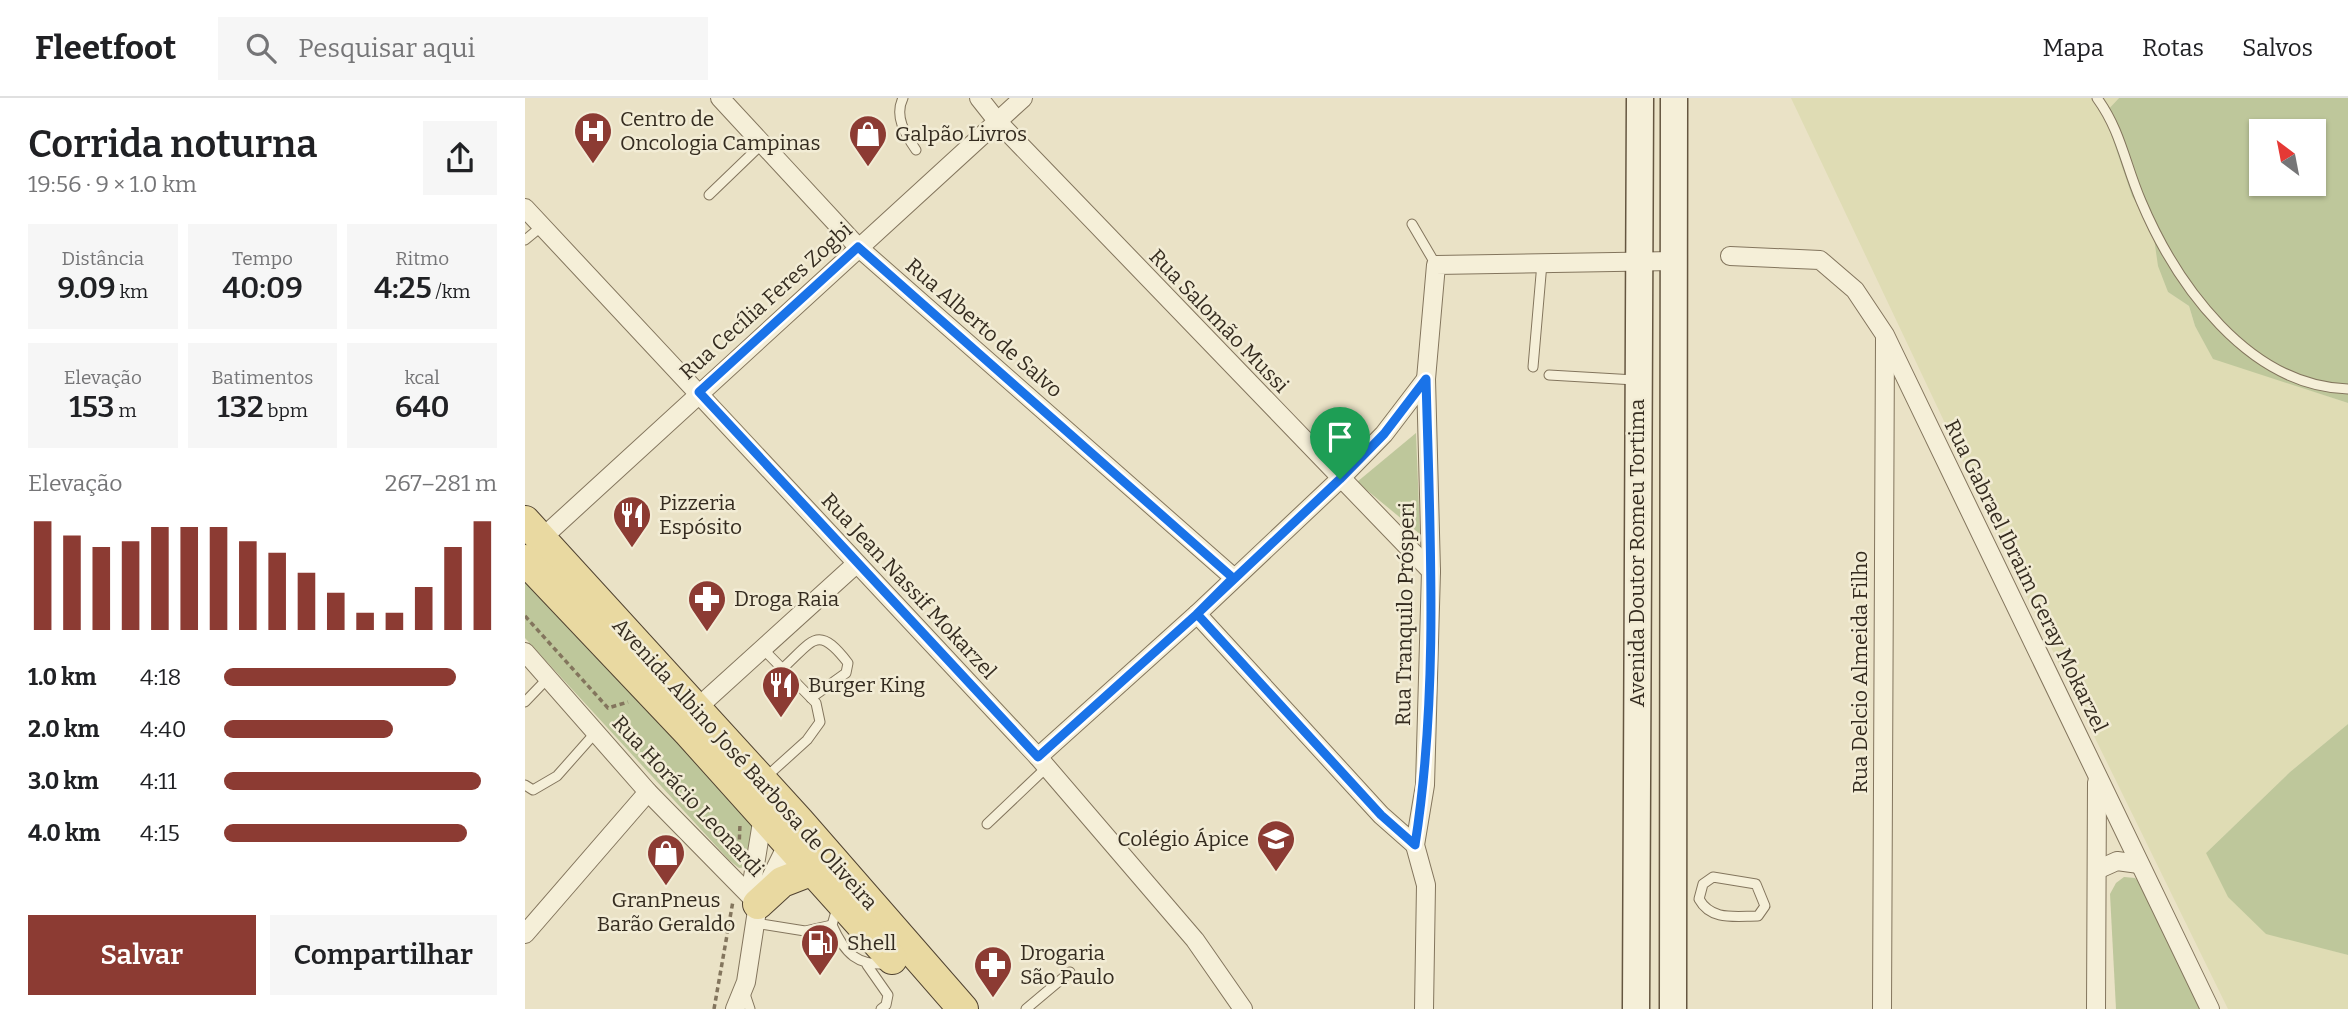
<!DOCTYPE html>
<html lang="pt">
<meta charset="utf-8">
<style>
body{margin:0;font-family:Bitter,serif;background:#f6f6f6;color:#202124;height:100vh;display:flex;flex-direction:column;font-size:26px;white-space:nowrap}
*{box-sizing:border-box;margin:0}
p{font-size:23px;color:#757577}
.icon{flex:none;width:38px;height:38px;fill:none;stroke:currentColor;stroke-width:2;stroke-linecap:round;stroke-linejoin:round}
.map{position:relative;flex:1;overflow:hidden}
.panel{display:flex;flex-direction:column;background:#fff;width:525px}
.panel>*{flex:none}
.needle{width:46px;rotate:328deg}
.buttons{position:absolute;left:1724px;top:21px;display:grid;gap:14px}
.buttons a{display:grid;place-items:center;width:77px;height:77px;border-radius:0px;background:#fff;box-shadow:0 2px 5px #0004;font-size:35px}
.pin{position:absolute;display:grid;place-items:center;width:60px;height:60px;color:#fff;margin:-72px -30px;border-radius:50% 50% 50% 0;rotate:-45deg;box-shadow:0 0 7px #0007}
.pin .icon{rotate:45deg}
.round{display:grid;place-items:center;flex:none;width:74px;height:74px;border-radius:0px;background:#f6f6f6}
.headline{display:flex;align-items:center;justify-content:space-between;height:119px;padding:0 28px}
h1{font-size:38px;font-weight:600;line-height:52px}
.stats{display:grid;grid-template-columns:repeat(3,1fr);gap:10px;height:119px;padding:7px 28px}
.stats div{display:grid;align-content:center;border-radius:0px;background:#f6f6f6;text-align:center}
.stats b{font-size:30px;font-weight:600}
.stats small{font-size:19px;font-weight:400}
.stats p{font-size:19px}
.chart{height:196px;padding:14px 28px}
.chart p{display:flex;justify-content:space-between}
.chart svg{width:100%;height:126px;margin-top:7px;stroke:#8c3b33;stroke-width:6}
.button{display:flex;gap:14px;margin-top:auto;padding:14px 28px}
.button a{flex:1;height:80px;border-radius:0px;background:#8c3b33;color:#fff;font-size:28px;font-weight:600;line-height:80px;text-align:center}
.button a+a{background:#f6f6f6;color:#202124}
ul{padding:0 28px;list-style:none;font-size:23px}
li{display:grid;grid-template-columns:112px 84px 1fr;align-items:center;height:52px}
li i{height:18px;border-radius:9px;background:#8c3b33}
header{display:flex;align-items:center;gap:42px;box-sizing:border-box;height:98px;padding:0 35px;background:#fff;border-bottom:2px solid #e0e0e0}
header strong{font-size:33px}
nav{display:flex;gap:38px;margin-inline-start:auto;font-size:24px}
.search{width:490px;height:63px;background:#f6f6f6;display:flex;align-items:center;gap:18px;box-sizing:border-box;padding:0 24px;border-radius:0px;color:#757577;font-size:26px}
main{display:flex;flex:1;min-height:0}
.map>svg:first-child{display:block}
.farmland{fill:#dfdcb4}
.green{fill:#bec79b;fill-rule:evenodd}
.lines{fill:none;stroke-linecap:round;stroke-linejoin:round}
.service-casing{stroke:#83755d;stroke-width:11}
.minor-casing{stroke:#83755d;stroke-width:20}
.secondary-casing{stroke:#655640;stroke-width:29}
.primary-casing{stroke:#514331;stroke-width:32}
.path{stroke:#83755d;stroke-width:3.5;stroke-dasharray:5 3.5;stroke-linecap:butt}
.service{stroke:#f5efd8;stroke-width:9}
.minor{stroke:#f5efd8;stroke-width:18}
.secondary{stroke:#f5efd8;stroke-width:26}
.primary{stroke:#e9d9a1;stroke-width:30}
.route-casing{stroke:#fff;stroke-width:14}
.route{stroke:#1a73e8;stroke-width:9}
.labels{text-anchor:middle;stroke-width:5;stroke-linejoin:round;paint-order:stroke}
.poi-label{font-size:21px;fill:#352c20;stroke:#f2ecd5;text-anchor:start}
.street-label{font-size:21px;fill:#352c20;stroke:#f2ecd5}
</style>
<header>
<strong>Fleetfoot</strong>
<div class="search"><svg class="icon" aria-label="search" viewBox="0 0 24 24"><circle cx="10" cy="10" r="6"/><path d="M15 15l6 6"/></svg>Pesquisar aqui</div>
<nav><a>Mapa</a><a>Rotas</a><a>Salvos</a></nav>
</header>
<main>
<section class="panel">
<div class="headline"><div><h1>Corrida noturna</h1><p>19:56 · 9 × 1.0 km</p></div><a class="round"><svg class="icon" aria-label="share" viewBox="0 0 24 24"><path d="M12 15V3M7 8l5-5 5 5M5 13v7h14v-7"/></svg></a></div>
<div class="stats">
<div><p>Distância</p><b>9.09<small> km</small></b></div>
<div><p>Tempo</p><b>40:09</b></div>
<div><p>Ritmo</p><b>4:25<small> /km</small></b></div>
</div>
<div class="stats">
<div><p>Elevação</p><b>153<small> m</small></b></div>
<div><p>Batimentos</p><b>132<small> bpm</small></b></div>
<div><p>kcal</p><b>640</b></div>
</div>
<div class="chart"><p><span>Elevação</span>267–281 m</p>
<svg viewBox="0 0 160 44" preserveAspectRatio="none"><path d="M5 44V6M15 44V11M25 44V15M35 44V13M45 44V8M55 44V8M65 44V8M75 44V13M85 44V17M95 44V24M105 44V31M115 44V38M125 44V38M135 44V29M145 44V15M155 44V6"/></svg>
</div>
<ul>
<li><b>1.0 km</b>4:18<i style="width:85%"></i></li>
<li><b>2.0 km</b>4:40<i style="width:62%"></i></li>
<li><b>3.0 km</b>4:11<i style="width:94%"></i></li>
<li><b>4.0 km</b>4:15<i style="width:89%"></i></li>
</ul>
<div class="button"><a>Salvar</a><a>Compartilhar</a></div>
</section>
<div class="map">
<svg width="1823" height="911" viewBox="0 0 1823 911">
<rect width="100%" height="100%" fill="#eae2c6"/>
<!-- farmland -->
<path class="farmland" d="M1266,0h328l-15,16 28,82 21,35 15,61 21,14 6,20 18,32 135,45v321l-58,48 -84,81 124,97 18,5v54h-120l-160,-326z"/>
<!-- green -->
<g class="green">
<path d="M1594,0h229v305l-135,-44 -18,-33 -6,-20 -21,-14 -10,-26 -5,-35 -21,-35 -28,-82zM1736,33h52v53h-52z"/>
<path d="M891,335l4,101 -63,-52z"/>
<path d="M0,474l229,249 -8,46 -7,1 -10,-8 -204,-222z"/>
<path d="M1823,626v231l-82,-21 -38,-37 -22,-44 84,-81z"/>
<path d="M1599,779l11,1 7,7 60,124h-86l-6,-115 6,-11z"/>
</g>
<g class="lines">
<defs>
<g id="service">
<path d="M378,0c-9,18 2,36 13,52"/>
<path d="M1572,0c24,33 28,66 44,103 35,83 107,185 207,188"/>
<path d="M184,97l53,-51"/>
<path d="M887,126l24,41"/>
<path d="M0,142l17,-14"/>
<path d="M1008,269l9,-104"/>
<path d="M1024,277l86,5"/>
<path d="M238,551l53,54 4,19 -13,18 -41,37"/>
<path d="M257,571c31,-28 35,-46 66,-6l-2,10 -35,25"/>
<path d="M0,604l23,-24"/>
<path d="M0,687l8,5 24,-14 39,-44"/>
<path d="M462,726l60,-57"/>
<path d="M1188,779l43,7 9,22 -7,10c-23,0 -47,5 -59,-17l4,-15z"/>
<path d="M312,810l-5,17c13,29 25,41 57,39"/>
<path d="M230,825l50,8 27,-6"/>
<path d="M342,867l21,30 -2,10 -5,4"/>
<path d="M219,893l6,18"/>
<path d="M501,911l44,-37"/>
</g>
<g id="minor">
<path d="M195,0l138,149 375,330"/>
<path d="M454,0l19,24 433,449"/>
<path d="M0,110l513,549 157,183 48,69"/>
<path d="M1205,158l90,4 35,30 30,45 325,674"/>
<path d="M16,441l482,-441"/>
<path d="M672,516l184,201 34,30"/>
<path d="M0,554l123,140 110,112"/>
<path d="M171,611l160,-145"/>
<path d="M513,659l159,-143 143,-135 44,-45 42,-55"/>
<path d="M1572,772l20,-9 22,3"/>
<path d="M233,806l-6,-21 11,-67"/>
<path d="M0,836l123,-142"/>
<path d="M210,911l11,-27 12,-78 33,-67"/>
<path d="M899,911l2,-124 -11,-40 10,-60 6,-214 -5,-192 10,-114 238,-4"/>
<path d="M1357,911l3,-671"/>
<path d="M1571,911l1,-227"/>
</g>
<g id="secondary">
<path d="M1111,911l4,-911"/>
<path d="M1148,911l1,-911"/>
</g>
<g id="primary">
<path d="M0,423l274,300 164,188"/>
<path d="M0,462l164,173 203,226"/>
<path d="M233,806l24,-22 31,-12"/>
</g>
</defs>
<!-- service casing -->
<use href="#service" class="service-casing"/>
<!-- minor casing -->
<use href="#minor" class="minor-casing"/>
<!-- secondary casing -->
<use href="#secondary" class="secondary-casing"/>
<!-- primary casing -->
<use href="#primary" class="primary-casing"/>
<!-- path -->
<g class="path">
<path d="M0,518l83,92 20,-6"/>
<path d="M214,750l1,-24"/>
<path d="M189,911l19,-108"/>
</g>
<!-- service -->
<use href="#service" class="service"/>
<!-- minor -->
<use href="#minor" class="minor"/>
<!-- secondary -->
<use href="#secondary" class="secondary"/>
<!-- primary -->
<use href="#primary" class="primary"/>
</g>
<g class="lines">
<defs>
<path id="route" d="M815,381l-143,135 -159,143 -339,-365 159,-145 375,331 -36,36 184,201 34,30c24,-153 15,-312 11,-466l-42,55 -44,45"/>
</defs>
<!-- route casing -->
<use href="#route" class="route-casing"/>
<!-- route -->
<use href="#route" class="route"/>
</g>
<!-- icons -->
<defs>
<symbol id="hospital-pin" viewBox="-11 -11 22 30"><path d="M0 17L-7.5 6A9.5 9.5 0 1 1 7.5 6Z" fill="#8c3b33" stroke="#f2ecd5"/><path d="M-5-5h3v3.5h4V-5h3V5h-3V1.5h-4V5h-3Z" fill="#fff"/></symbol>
<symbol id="shop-pin" viewBox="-11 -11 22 30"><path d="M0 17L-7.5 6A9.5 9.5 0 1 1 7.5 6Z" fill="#8c3b33" stroke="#f2ecd5"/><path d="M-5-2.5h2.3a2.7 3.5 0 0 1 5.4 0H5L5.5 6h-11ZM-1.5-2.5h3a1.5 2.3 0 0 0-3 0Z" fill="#fff"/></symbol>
<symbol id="restaurant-pin" viewBox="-11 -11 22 30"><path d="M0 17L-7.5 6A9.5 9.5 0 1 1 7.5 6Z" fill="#8c3b33" stroke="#f2ecd5"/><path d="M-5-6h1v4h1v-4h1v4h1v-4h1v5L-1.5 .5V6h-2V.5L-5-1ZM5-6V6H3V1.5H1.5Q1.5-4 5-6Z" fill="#fff"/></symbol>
<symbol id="pharmacy-pin" viewBox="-11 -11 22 30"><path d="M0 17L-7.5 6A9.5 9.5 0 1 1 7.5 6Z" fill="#8c3b33" stroke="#f2ecd5"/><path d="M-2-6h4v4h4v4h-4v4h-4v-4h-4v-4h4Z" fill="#fff"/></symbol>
<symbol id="school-pin" viewBox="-11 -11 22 30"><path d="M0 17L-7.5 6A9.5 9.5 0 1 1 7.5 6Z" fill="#8c3b33" stroke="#f2ecd5"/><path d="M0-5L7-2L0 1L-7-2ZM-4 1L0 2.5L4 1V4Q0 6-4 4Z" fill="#fff"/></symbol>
<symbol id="fuel-pin" viewBox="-11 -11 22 30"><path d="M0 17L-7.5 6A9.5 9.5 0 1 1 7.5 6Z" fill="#8c3b33" stroke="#f2ecd5"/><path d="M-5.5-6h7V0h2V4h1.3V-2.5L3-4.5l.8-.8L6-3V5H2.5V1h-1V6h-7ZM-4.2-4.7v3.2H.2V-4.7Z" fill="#fff"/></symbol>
</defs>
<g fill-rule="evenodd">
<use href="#hospital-pin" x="46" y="11" width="44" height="60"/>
<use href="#shop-pin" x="321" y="14" width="44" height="60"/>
<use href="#restaurant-pin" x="85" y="395" width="44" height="60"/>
<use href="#pharmacy-pin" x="160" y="479" width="44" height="60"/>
<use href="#restaurant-pin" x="234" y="565" width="44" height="60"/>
<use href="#school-pin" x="729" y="719" width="44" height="60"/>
<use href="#shop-pin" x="119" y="733" width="44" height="60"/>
<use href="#fuel-pin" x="273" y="823" width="44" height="60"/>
<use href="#pharmacy-pin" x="446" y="845" width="44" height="60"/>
</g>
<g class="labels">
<!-- poi labels -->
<g class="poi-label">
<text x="95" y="28">Centro de<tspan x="95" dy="24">Oncologia Campinas</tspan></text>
<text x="370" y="43">Galpão Livros</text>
<text x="134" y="412">Pizzeria<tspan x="134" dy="24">Espósito</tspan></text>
<text x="209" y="508">Droga Raia</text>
<text x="283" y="594">Burger King</text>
<text x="724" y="748" text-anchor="end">Colégio Ápice</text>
<text x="141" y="809" text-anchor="middle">GranPneus<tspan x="141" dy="24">Barão Geraldo</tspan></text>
<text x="322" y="852">Shell</text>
<text x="495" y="862">Drogaria<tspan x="495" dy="24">São Paulo</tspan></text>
</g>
<!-- street labels -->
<g class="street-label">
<text transform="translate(241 203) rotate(-42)" y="7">Rua Cecília Feres Zogbi</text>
<text transform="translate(694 223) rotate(46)" y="7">Rua Salomão Mussi</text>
<text transform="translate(459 230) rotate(41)" y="7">Rua Alberto de Salvo</text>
<text transform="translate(1112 455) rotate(-90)" y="7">Avenida Doutor Romeu Tortima</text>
<text transform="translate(1501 478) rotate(64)" y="7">Rua Gabrael Ibraim Geray Mokarzel</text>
<text transform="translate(384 488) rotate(47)" y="7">Rua Jean Nassif Mokarzel</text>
<text transform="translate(880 516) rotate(-89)" y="7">Rua Tranquilo Prósperi</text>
<text transform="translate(1335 574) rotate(-90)" y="7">Rua Delcio Almeida Filho</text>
<text transform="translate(220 666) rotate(48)" y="7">Avenida Albino José Barbosa de Oliveira</text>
<text transform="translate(163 698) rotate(47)" y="7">Rua Horácio Leonardi</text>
</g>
</g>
</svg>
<div class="buttons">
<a><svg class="needle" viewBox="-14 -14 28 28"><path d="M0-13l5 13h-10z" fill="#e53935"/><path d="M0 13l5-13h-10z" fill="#757577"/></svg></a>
</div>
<div class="pin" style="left:815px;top:381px;background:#1e9e55"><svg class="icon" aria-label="arrive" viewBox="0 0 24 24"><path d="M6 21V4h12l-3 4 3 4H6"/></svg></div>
</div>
</main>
